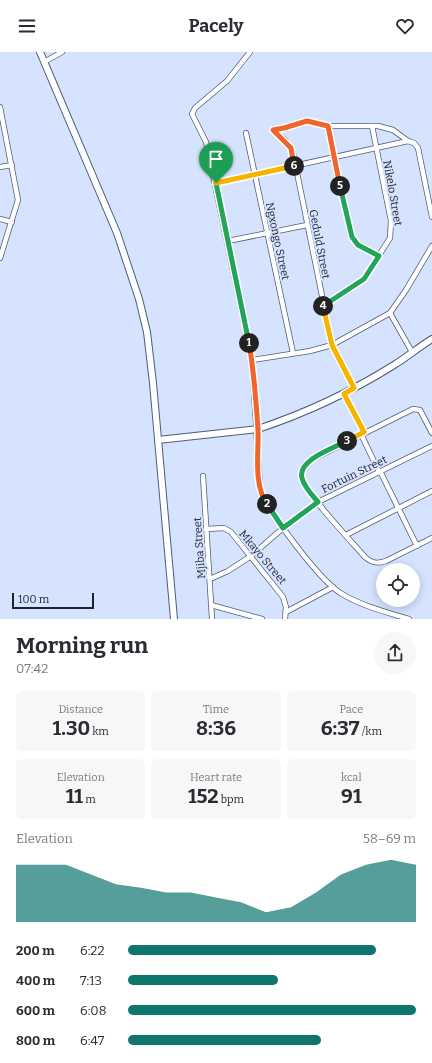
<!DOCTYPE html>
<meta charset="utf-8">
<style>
body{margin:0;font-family:Bitter,serif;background:#f7f7f7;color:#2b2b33;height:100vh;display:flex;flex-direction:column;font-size:15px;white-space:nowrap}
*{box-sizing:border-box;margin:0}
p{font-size:13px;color:#7c7c81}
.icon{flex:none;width:22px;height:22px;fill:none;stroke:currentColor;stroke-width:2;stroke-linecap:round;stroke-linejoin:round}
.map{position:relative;height:567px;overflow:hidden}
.sheet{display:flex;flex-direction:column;background:#fff;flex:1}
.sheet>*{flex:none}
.buttons{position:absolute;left:376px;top:511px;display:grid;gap:8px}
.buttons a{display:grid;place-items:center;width:44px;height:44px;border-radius:50%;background:#fff;box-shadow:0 2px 10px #0003;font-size:20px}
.scale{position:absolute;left:12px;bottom:10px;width:82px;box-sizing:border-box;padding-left:4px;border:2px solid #1d222f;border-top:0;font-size:11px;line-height:14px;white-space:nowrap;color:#1d222f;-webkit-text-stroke:3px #d6e3fe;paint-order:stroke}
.pin{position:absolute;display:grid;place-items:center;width:34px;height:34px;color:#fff;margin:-41px -17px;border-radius:50% 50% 50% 0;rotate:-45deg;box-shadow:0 0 4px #0007}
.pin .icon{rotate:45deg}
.km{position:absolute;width:20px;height:20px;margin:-10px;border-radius:50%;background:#222;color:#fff;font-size:11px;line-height:20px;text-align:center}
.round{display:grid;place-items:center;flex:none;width:42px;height:42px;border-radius:21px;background:#f7f7f7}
.head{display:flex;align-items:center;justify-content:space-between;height:68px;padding:0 16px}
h1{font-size:22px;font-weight:700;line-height:30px}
.stats{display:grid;grid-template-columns:repeat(3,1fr);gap:6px;height:68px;padding:4px 16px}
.stats div{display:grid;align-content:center;border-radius:6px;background:#f7f7f7;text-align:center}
.stats b{font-size:20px;font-weight:700}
.stats small{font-size:11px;font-weight:400}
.stats p{font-size:11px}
.chart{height:112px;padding:8px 16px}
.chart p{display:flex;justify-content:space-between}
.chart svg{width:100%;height:72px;margin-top:4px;fill:#0f766e;opacity:.7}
ul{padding:0 16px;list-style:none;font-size:13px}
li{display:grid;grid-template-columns:64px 48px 1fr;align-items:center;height:30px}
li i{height:10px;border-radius:5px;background:#0f766e}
header{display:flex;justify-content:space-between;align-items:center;height:52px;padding:0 16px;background:#fff;font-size:18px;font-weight:700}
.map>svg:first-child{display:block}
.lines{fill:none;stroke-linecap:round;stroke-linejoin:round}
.street-casing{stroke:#4e5b78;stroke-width:6}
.secondary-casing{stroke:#4e5b78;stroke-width:8}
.street{stroke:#fff;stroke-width:4.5}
.secondary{stroke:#fff;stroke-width:6}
.split-1-casing{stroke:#fff;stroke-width:8}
.split-2-casing{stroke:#fff;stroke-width:8}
.split-3-casing{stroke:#fff;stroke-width:8}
.split-4-casing{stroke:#fff;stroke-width:8}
.split-5-casing{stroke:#fff;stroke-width:8}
.split-6-casing{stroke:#fff;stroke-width:8}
.split-7-casing{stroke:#fff;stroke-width:8}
.split-1{stroke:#22a559;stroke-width:5}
.split-2{stroke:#f0652b;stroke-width:5}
.split-3{stroke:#22a559;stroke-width:5}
.split-4{stroke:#f5b400;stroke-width:5}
.split-5{stroke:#22a559;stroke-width:5}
.split-6{stroke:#f0652b;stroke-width:5}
.split-7{stroke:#f5b400;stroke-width:5}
.labels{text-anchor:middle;stroke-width:4;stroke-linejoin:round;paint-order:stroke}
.street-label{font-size:11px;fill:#1d222f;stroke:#d6e3fe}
</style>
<header><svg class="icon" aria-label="menu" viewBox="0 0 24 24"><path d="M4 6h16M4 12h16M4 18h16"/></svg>Pacely<svg class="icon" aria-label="heart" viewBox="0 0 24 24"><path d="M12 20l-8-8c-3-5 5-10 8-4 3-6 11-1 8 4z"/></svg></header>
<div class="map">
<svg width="432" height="567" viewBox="0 0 432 567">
<rect width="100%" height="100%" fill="#d6e3fe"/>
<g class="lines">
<defs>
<g id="street">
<path d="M250,0l-23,29 -32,27 -3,6 14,28 46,218 8,128c8,24 60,93 82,106 20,12 44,18 67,25"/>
<path d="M44,10l18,-10"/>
<path d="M0,55l18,93 -18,58"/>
<path d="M328,74l22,106 8,13 21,11"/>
<path d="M273,78l12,10 8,13 39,192 22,43"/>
<path d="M273,78l12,-2 22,-7 21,5h50l15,4 15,11"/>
<path d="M246,81l47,220"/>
<path d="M0,115l12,-2"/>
<path d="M216,131l192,-42 6,2 4,5 14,69"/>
<path d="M0,167l12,3"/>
<path d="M228,189l79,-16"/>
<path d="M323,253l41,-26 26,-41 1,-17 -19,-95"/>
<path d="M390,261l22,39"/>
<path d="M252,308l58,-9 22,-6 58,-32 16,-23 26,-44"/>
<path d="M344,342l20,39"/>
<path d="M432,381l-12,-23 -7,-1 -104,52c-6,4 -9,10 -7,18 6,17 49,62 63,78 6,6 12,7 21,4l46,-23"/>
<path d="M361,382l18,38"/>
<path d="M380,419l37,75"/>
<path d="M203,424l9,143"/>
<path d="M206,477l18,-1 7,4 52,65 3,10 -1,12"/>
<path d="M346,483l86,-44"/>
<path d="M210,527l18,-8 23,-15 32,-28 35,-26 114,-56"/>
<path d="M211,553l51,14"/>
<path d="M286,560l47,-25"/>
</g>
<g id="secondary">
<path d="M40,0l77,181 22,66 8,33 6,51 21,236"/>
<path d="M158,388l100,-11c48,-16 93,-37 136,-64 13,-8 25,-18 38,-26"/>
</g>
</defs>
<!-- street casing -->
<use href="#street" class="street-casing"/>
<!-- secondary casing -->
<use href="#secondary" class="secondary-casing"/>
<!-- street -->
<use href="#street" class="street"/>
<!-- secondary -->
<use href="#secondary" class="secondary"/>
</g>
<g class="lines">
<defs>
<path id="split-1" d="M216,131l33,160"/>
<path id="split-2" d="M249,291c5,28 7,57 9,86 1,24 -5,55 9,75"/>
<path id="split-3" d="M267,452l16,24 35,-26c-6,-7 -14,-15 -16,-24 -5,-18 32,-30 45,-37"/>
<path id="split-4" d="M323,254l9,39 22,43 -10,6 20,38 -17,9"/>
<path id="split-5" d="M323,254l41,-27 15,-23 -21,-11 -6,-8 -12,-51"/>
<path id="split-6" d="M294,114l-3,-18 -18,-18 11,-2 23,-7 21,5 12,60"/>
<path id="split-7" d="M216,131l78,-17"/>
</defs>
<!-- split-1 casing -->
<use href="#split-1" class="split-1-casing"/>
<!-- split-2 casing -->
<use href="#split-2" class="split-2-casing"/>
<!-- split-3 casing -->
<use href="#split-3" class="split-3-casing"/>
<!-- split-4 casing -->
<use href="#split-4" class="split-4-casing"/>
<!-- split-5 casing -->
<use href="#split-5" class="split-5-casing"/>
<!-- split-6 casing -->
<use href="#split-6" class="split-6-casing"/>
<!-- split-7 casing -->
<use href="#split-7" class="split-7-casing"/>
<!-- split-1 -->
<use href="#split-1" class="split-1"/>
<!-- split-2 -->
<use href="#split-2" class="split-2"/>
<!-- split-3 -->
<use href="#split-3" class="split-3"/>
<!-- split-4 -->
<use href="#split-4" class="split-4"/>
<!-- split-5 -->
<use href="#split-5" class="split-5"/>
<!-- split-6 -->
<use href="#split-6" class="split-6"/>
<!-- split-7 -->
<use href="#split-7" class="split-7"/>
</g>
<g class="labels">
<!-- street labels -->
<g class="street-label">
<text transform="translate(393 141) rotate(80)" y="4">Nikelo Street</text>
<text transform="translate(278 189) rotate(78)" y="4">Ngxongo Street</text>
<text transform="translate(320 192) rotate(79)" y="4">Geduld Street</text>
<text transform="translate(354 422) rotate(-26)" y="4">Fortuin Street</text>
<text transform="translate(199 496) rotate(-94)" y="4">Mjiba Street</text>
<text transform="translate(263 505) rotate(50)" y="4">Mkayo Street</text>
</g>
</g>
</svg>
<div class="buttons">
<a><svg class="icon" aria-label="locate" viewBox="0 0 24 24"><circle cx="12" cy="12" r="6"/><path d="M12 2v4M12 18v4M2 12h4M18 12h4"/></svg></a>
</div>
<div class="scale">100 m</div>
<div class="pin" style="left:216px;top:131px;background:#1e9e55"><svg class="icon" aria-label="arrive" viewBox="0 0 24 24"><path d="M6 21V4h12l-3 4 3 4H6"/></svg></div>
<b class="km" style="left:249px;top:291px">1</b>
<b class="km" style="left:267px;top:452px">2</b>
<b class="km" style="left:347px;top:389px">3</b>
<b class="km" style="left:323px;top:254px">4</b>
<b class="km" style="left:340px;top:134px">5</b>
<b class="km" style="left:294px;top:114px">6</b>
</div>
<section class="sheet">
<div class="head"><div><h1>Morning run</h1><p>07:42</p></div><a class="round"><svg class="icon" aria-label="share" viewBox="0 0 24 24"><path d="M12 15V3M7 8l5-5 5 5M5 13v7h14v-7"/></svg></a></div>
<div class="stats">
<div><p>Distance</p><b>1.30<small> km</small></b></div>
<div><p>Time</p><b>8:36</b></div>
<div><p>Pace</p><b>6:37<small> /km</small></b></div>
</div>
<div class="stats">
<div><p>Elevation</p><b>11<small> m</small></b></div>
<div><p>Heart rate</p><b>152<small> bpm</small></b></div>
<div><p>kcal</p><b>91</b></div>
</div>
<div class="chart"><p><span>Elevation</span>58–69 m</p>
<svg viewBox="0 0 160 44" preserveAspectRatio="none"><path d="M0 44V9L10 9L20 9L30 15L40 21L50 23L60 26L70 26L80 29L90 32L100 38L110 35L120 26L130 15L140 9L150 6L160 9V44z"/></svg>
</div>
<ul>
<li><b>200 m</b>6:22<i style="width:86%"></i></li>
<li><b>400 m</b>7:13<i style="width:52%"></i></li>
<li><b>600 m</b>6:08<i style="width:100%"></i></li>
<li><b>800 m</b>6:47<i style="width:67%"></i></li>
</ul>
</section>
